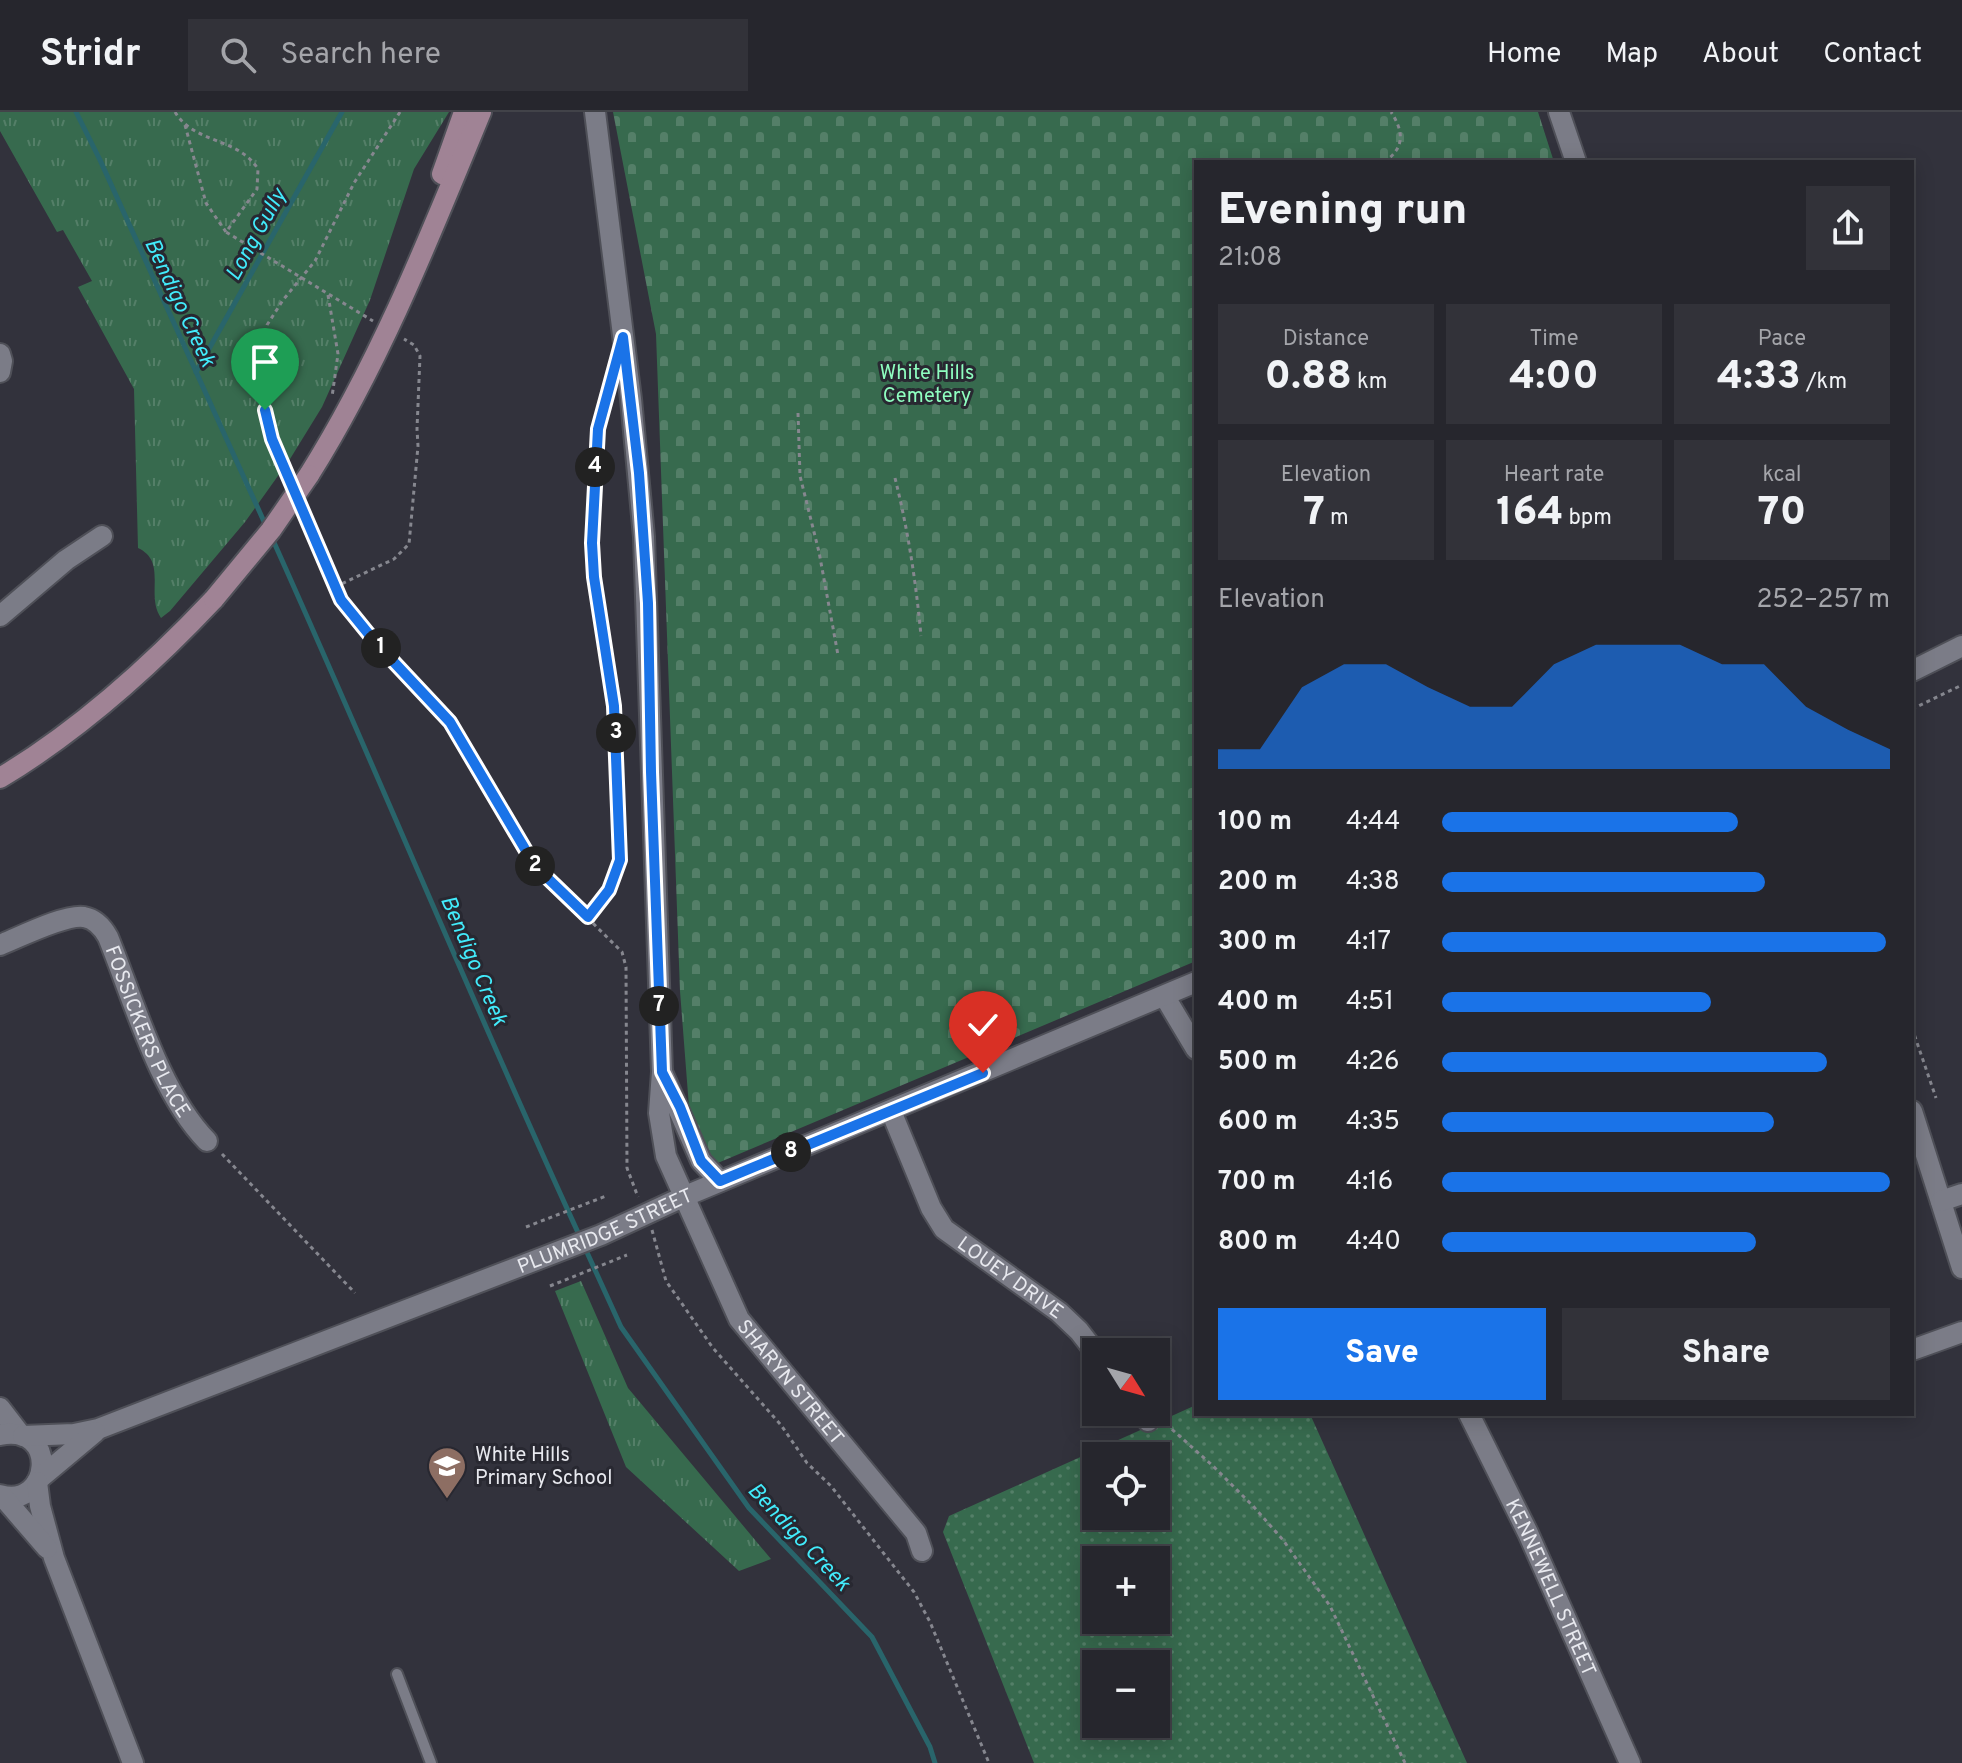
<!DOCTYPE html>
<meta charset="utf-8">
<style>
body{margin:0;font-family:Overpass,sans-serif;background:#323239;color:#f1f3f6;height:100vh;display:flex;flex-direction:column;font-size:30px;white-space:nowrap}
*{box-sizing:border-box;margin:0}
p{font-size:26px;color:#a4a5aa}
.icon{flex:none;width:44px;height:44px;fill:none;stroke:currentColor;stroke-width:2;stroke-linecap:round;stroke-linejoin:round}
.map{position:relative;flex:1;overflow:hidden}
.panel{position:absolute;left:1194px;top:48px;width:720px;height:1256px;display:flex;flex-direction:column;background:#26262d;border-radius:0px;box-shadow:0 4px 20px #0003,0 0 0 2px #424349}
.panel>*{flex:none}
.needle{width:52px;rotate:127deg}
.tools{position:absolute;left:1082px;top:1226px;display:grid;gap:16px}
.tools a{display:grid;place-items:center;width:88px;height:88px;border-radius:0px;background:#26262d;box-shadow:0 4px 20px #0003,0 0 0 2px #424349;font-size:40px}
.pin{position:absolute;display:grid;place-items:center;width:68px;height:68px;color:#fff;margin:-82px -34px;border-radius:50% 50% 50% 0;rotate:-45deg;box-shadow:0 0 8px #0007}
.pin .icon{rotate:45deg}
.km{position:absolute;width:40px;height:40px;margin:-20px;border-radius:50%;background:#222;color:#fff;font-size:22px;line-height:40px;text-align:center}
.round{display:grid;place-items:center;flex:none;width:84px;height:84px;border-radius:0px;background:#323239}
.head{display:flex;align-items:center;justify-content:space-between;height:136px;padding:0 24px}
h1{font-size:44px;font-weight:800;line-height:60px}
.metrics{display:grid;grid-template-columns:repeat(3,1fr);gap:12px;height:136px;padding:8px 24px}
.metrics div{display:grid;align-content:center;border-radius:0px;background:#323239;text-align:center}
.metrics b{font-size:40px;font-weight:800}
.metrics small{font-size:22px;font-weight:400}
.metrics p{font-size:22px}
.chart{height:224px;padding:16px 24px}
.chart p{display:flex;justify-content:space-between}
.chart svg{width:100%;height:144px;margin-top:8px;fill:#1a73e8;opacity:.7}
.action{display:flex;gap:16px;margin-top:auto;padding:16px 24px}
.action a{flex:1;height:92px;border-radius:0px;background:#1a73e8;color:#fff;font-size:32px;font-weight:800;line-height:92px;text-align:center}
.action a+a{background:#323239;color:#f1f3f6}
ul{padding:0 24px;list-style:none;font-size:26px}
li{display:grid;grid-template-columns:128px 96px 1fr;align-items:center;height:60px}
li i{height:20px;border-radius:10px;background:#1a73e8}
header{display:flex;align-items:center;gap:48px;box-sizing:border-box;height:112px;padding:0 40px;background:#26262d;border-bottom:2px solid #424349}
header strong{font-size:38px}
nav{display:flex;gap:44px;margin-inline-start:auto;font-size:28px}
.search{width:560px;height:72px;background:#323239;display:flex;align-items:center;gap:20px;box-sizing:border-box;padding:0 28px;border-radius:0px;color:#a4a5aa;font-size:30px}
.map>svg:first-child{display:block}
.grass{fill:url(#grass-dots);fill-rule:evenodd}
.cemetery{fill:url(#cemetery-stones)}
.park{fill:url(#park-tufts)}
.lines{fill:none;stroke-linecap:round;stroke-linejoin:round}
.stream{stroke:#29656b;stroke-width:5}
.lane-casing{stroke:#4f5058;stroke-width:14}
.street-casing{stroke:#4f5058;stroke-width:24}
.secondary-casing{stroke:#4f5058;stroke-width:24}
.path{stroke:#86878f;stroke-width:3;stroke-dasharray:4 4;stroke-linecap:butt}
.lane{stroke:#7b7c87;stroke-width:10}
.street{stroke:#7b7c87;stroke-width:20}
.secondary{stroke:#a08395;stroke-width:20}
.secondary-bridge-casing{stroke:#4f5058;stroke-width:24;stroke-linecap:butt}
.secondary-bridge{stroke:#a08395;stroke-width:20}
.route-casing{stroke:#fff;stroke-width:16}
.route{stroke:#1a73e8;stroke-width:10}
.labels{text-anchor:middle;stroke-width:6;stroke-linejoin:round;paint-order:stroke}
.park-label{font-size:20px;fill:#8ffec0;stroke:#282831}
.street-label{font-size:20px;fill:#e8e9ef;stroke:#282831}
.poi-label{font-size:20px;fill:#e8e9ef;stroke:#282831;text-anchor:start}
.water-label{font-size:22px;font-style:italic;fill:#42ebfb;stroke:#282831}
</style>
<header>
<strong>Stridr</strong>
<div class="search"><svg class="icon" aria-label="search" viewBox="0 0 24 24"><circle cx="10" cy="10" r="6"/><path d="M15 15l6 6"/></svg>Search here</div>
<nav><a>Home</a><a>Map</a><a>About</a><a>Contact</a></nav>
</header>
<div class="map">
<svg width="1962" height="1651" viewBox="0 0 1962 1651">
<defs>
<pattern id="grass-dots" width="8" height="8" patternUnits="userSpaceOnUse" patternTransform="scale(2)"><rect width="8" height="8" fill="#376a4e"/><path d="M2 2h.1M6 6h.1" fill="none" stroke="#547f68" stroke-width="1.8" stroke-linecap="round"/></pattern>
<pattern id="cemetery-stones" width="16" height="16" patternUnits="userSpaceOnUse" patternTransform="scale(2)"><rect width="16" height="16" fill="#376a4e"/><path d="M2 7V4a2 2 0 0 1 4 0v3zM10 15v-3a2 2 0 0 1 4 0v3z" fill="#547f68"/></pattern>
<pattern id="park-tufts" width="24" height="20" patternUnits="userSpaceOnUse" patternTransform="scale(2)"><rect width="24" height="20" fill="#376a4e"/><path d="M3 7l-1-3M5 7V3M7 7l1-3M15 17l-1-3M17 17v-4M19 17l1-3" fill="none" stroke="#547f68"/></pattern>
</defs>
<rect width="100%" height="100%" fill="#32323c"/>
<!-- grass -->
<path class="grass" d="M1196,1293v9h114l157,349h-433l-91,-231 6,-16zM1096,1344h60v60h-60zM1096,1448h60v60h-60zM1096,1552h60v60h-60z"/>
<!-- cemetery -->
<path class="cemetery" d="M613,0h925l16,50h-358v799l-483,204 -24,-58 -9,-116 -24,-657z"/>
<!-- park -->
<g class="park">
<path d="M0,0h449l-35,57 -44,131 -48,107 -32,52 -45,63 -75,89 -9,7c-16,-23 7,-56 -23,-70l-4,-159 -56,-102 14,-6 -29,-51 -6,2 -57,-101z"/>
<path d="M581,1169l47,107 143,171 -32,12 -113,-104 -71,-176z"/>
</g>
<g class="lines">
<!-- stream -->
<g class="stream">
<path d="M76,0l24,48 166,366"/>
<path d="M196,260l146,-260"/>
<path d="M272,426c105,233 202,469 309,701"/>
<path d="M585,1136l36,79 128,181 123,129 58,110 5,16"/>
</g>
<defs>
<path id="lane" d="M397,1562l34,89"/>
<g id="street">
<path id="s1" d="M595,0l36,287 13,138 18,535 -3,41 7,43 73,163 177,214 6,18"/>
<path d="M1559,0l17,50"/>
<path d="M0,242l2,7 -2,11"/>
<path d="M0,504l66,-56 36,-24"/>
<path d="M1912,559l50,-25"/>
<path id="s2" d="M0,833c20,-8 65,-31 84,-28 11,2 19,11 24,20 26,64 51,155 99,204"/>
<path d="M1165,885l31,52"/>
<path d="M662,960l39,89 19,20"/>
<path id="s3" d="M891,999l40,97 13,21 115,83 20,19 17,22"/>
<path d="M1912,999l50,157"/>
<path d="M1941,1089l21,-7"/>
<path d="M1912,1238l50,-18"/>
<path d="M0,1296l20,26"/>
<path d="M1141,1300l7,9"/>
<path id="s4" d="M1469,1302l59,119 102,230"/>
<path d="M0,1323c60,-12 51,75 0,60"/>
<path id="s5" d="M23,1324l51,-2 24,-5 503,-194 82,-38 513,-215"/>
<path d="M40,1366l55,-46"/>
<path d="M37,1370l3,24 14,52 79,205"/>
<path d="M3,1385l44,51"/>
</g>
<g id="secondary">
<path d="M442,62l22,-62"/>
<path d="M309,363c71,-113 121,-239 172,-363"/>
<path d="M0,666c80,-48 150,-111 214,-179"/>
</g>
</defs>
<!-- lane casing -->
<use href="#lane" class="lane-casing"/>
<!-- street casing -->
<use href="#street" class="street-casing"/>
<!-- secondary casing -->
<use href="#secondary" class="secondary-casing"/>
<!-- path -->
<g class="path">
<path d="M175,0c19,32 63,25 83,57l-1,20 -31,43 147,89"/>
<path d="M185,13l21,78 20,29"/>
<path d="M1384,50c21,-14 20,-30 7,-50"/>
<path d="M328,183l10,59 -6,43"/>
<path d="M798,301l2,63 19,76 19,103"/>
<path d="M287,360l-18,-41 -8,-42 1,-41 5,-23 16,-25 32,-39 39,-78 46,-71"/>
<path d="M895,366c13,52 21,104 26,158"/>
<path d="M305,404l36,84 35,43 74,79 85,144 87,86 4,15 1,201 11,29"/>
<path d="M335,475l59,-28 15,-15 9,-98 -1,-17 3,-73 -6,-11 -10,-6"/>
<path d="M1912,597l50,-24"/>
<path d="M588,805l29,-43 4,-26 -7,-142 -22,-145 6,-132 12,-43"/>
<path d="M1912,916l24,70"/>
<path d="M222,1042l133,139"/>
<path d="M526,1115l80,-31"/>
<path d="M652,1118l14,51 47,67 68,77 26,38 24,23 83,106 16,30 59,141"/>
<path d="M550,1174l77,-31"/>
<path d="M1166,1312l47,42 40,40 30,34 47,66 75,157"/>
</g>
<!-- lane -->
<use href="#lane" class="lane"/>
<!-- street -->
<use href="#street" class="street"/>
<!-- secondary -->
<use href="#secondary" class="secondary"/>
<defs>
<path id="secondary-bridge" d="M214,487l57,-69 38,-55"/>
</defs>
<!-- secondary-bridge casing -->
<use href="#secondary-bridge" class="secondary-bridge-casing"/>
<!-- secondary-bridge -->
<use href="#secondary-bridge" class="secondary-bridge"/>
</g>
<g class="lines">
<defs>
<path id="route" d="M265,298l7,29 69,161 35,43 74,79 85,144 53,51 21,-27 11,-30 -6,-154 -20,-129 -2,-34 6,-114 25,-92 16,136 9,130 3,169 11,300 18,35 21,54 19,20 263,-108"/>
</defs>
<!-- route casing -->
<use href="#route" class="route-casing"/>
<!-- route -->
<use href="#route" class="route"/>
</g>
<!-- icons -->
<defs>
<symbol id="school-pin" viewBox="-11 -11 22 30"><path d="M0 17L-7.5 6A9.5 9.5 0 1 1 7.5 6Z" fill="#8d6e63" stroke="#282831"/><path d="M0-5L7-2L0 1L-7-2ZM-4 1L0 2.5L4 1V4Q0 6-4 4Z" fill="#fff"/></symbol>
</defs>
<g fill-rule="evenodd">
<use href="#school-pin" x="425" y="1332" width="44" height="60"/>
</g>
<g class="labels">
<!-- park labels -->
<g class="park-label">
<text x="927" y="267">White Hills<tspan x="927" dy="23">Cemetery</tspan></text>
</g>
<!-- street labels -->
<g class="street-label">
<text dy="7" stroke="none"><textPath href="#s2" startOffset="224">FOSSICKERS PLACE</textPath></text>
<text dy="7" stroke="none"><textPath href="#s5" startOffset="620">PLUMRIDGE STREET</textPath></text>
<text dy="7" stroke="none"><textPath href="#s3" startOffset="212">LOUEY DRIVE</textPath></text>
<text dy="7" stroke="none"><textPath href="#s1" startOffset="1308">SHARYN STREET</textPath></text>
<text dy="7" stroke="none"><textPath href="#s4" startOffset="192">KENNEWELL STREET</textPath></text>
</g>
<!-- poi labels -->
<g class="poi-label">
<text x="475" y="1349">White Hills<tspan x="475" dy="23">Primary School</tspan></text>
</g>
<!-- water labels -->
<g class="water-label">
<text transform="translate(255 122) rotate(-61)" y="8">Long Gully</text>
<text transform="translate(181 190) rotate(65)" y="8">Bendigo Creek</text>
<text transform="translate(475 848) rotate(67)" y="8">Bendigo Creek</text>
<text transform="translate(800 1424) rotate(47)" y="8">Bendigo Creek</text>
</g>
</g>
</svg>
<div class="tools">
<a><svg class="needle" viewBox="-14 -14 28 28"><path d="M0-13l5 13h-10z" fill="#e53935"/><path d="M0 13l5-13h-10z" fill="#a4a5aa"/></svg></a>
<a><svg class="icon" aria-label="locate" viewBox="0 0 24 24"><circle cx="12" cy="12" r="6"/><path d="M12 2v4M12 18v4M2 12h4M18 12h4"/></svg></a>
<a>+</a>
<a>−</a>
</div>
<div class="pin" style="left:265px;top:298px;background:#1e9e55"><svg class="icon" aria-label="arrive" viewBox="0 0 24 24"><path d="M6 21V4h12l-3 4 3 4H6"/></svg></div>
<div class="pin" style="left:983px;top:961px;background:#d93025"><svg class="icon" aria-label="check" viewBox="0 0 24 24"><path d="M5 12l5 5 9-10"/></svg></div>
<b class="km" style="left:381px;top:536px">1</b>
<b class="km" style="left:535px;top:754px">2</b>
<b class="km" style="left:616px;top:621px">3</b>
<b class="km" style="left:595px;top:355px">4</b>
<b class="km" style="left:659px;top:894px">7</b>
<b class="km" style="left:791px;top:1040px">8</b>
<section class="panel">
<div class="head"><div><h1>Evening run</h1><p>21:08</p></div><a class="round"><svg class="icon" aria-label="share" viewBox="0 0 24 24"><path d="M12 15V3M7 8l5-5 5 5M5 13v7h14v-7"/></svg></a></div>
<div class="metrics">
<div><p>Distance</p><b>0.88<small> km</small></b></div>
<div><p>Time</p><b>4:00</b></div>
<div><p>Pace</p><b>4:33<small> /km</small></b></div>
</div>
<div class="metrics">
<div><p>Elevation</p><b>7<small> m</small></b></div>
<div><p>Heart rate</p><b>164<small> bpm</small></b></div>
<div><p>kcal</p><b>70</b></div>
</div>
<div class="chart"><p><span>Elevation</span>252–257 m</p>
<svg viewBox="0 0 160 44" preserveAspectRatio="none"><path d="M0 44V38L10 38L20 19L30 12L40 12L50 19L60 25L70 25L80 12L90 6L100 6L110 6L120 12L130 12L140 25L150 32L160 38V44z"/></svg>
</div>
<ul>
<li><b>100 m</b>4:44<i style="width:66%"></i></li>
<li><b>200 m</b>4:38<i style="width:72%"></i></li>
<li><b>300 m</b>4:17<i style="width:99%"></i></li>
<li><b>400 m</b>4:51<i style="width:60%"></i></li>
<li><b>500 m</b>4:26<i style="width:86%"></i></li>
<li><b>600 m</b>4:35<i style="width:74%"></i></li>
<li><b>700 m</b>4:16<i style="width:100%"></i></li>
<li><b>800 m</b>4:40<i style="width:70%"></i></li>
</ul>
<div class="action"><a>Save</a><a>Share</a></div>
</section>
</div>
